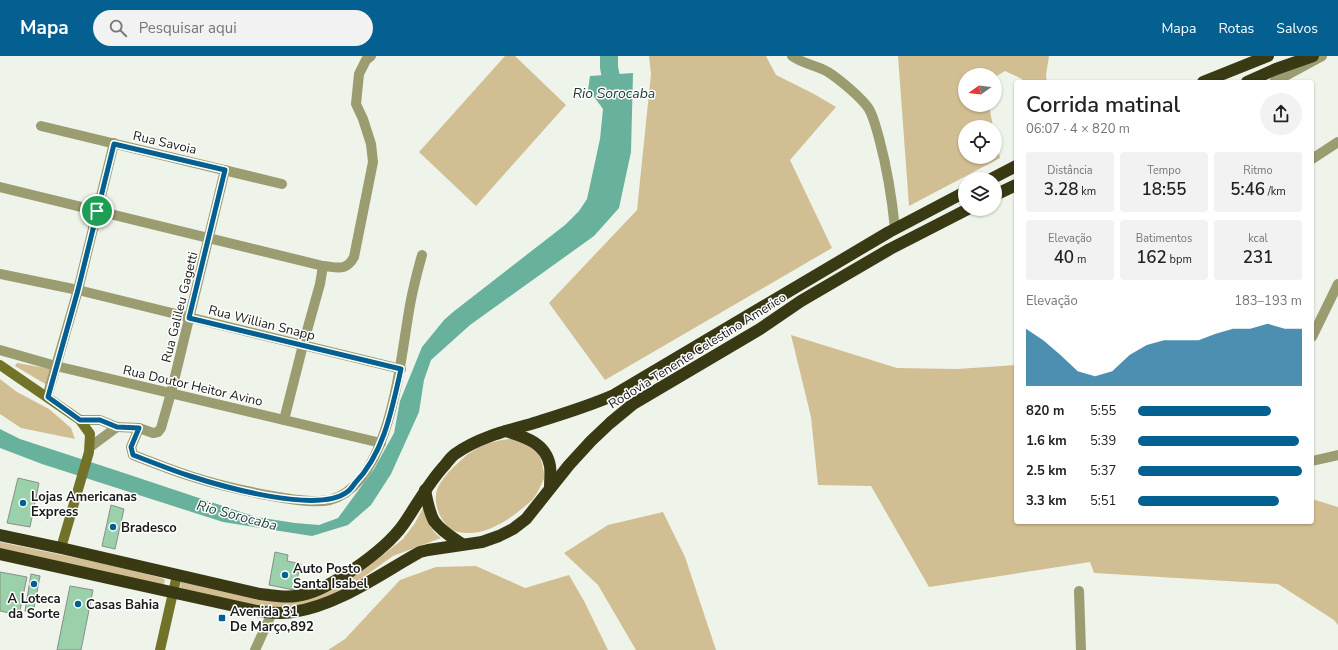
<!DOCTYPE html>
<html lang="pt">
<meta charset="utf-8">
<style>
body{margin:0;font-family:"Nunito Sans",sans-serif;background:#f2f2f2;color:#222;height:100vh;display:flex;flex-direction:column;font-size:15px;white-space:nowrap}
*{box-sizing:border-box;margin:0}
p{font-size:13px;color:#767676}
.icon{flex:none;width:22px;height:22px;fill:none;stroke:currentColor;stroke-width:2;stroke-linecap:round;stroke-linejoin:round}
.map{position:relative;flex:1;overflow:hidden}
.side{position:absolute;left:1014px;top:24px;width:300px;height:444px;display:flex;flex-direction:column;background:#fff;border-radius:4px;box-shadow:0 1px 3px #0004}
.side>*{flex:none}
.needle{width:26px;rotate:256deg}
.buttons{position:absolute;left:958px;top:12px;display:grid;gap:8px}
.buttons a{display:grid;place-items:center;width:44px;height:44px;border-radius:50%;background:#fff;box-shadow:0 1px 3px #0004;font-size:20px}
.pin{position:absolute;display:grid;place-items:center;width:34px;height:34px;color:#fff;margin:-17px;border:2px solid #fff;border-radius:50%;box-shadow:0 1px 4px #0007}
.round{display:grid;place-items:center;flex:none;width:42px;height:42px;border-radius:21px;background:#f2f2f2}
.overview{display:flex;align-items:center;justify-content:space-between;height:68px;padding:0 12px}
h1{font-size:22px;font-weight:600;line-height:30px}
.stats{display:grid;grid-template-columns:repeat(3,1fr);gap:6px;height:68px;padding:4px 12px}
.stats div{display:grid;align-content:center;border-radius:4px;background:#f2f2f2;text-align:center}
.stats b{font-size:17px;font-weight:600}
.stats small{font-size:11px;font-weight:400}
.stats p{font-size:11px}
.chart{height:112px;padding:8px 12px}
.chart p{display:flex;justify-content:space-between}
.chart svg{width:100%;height:72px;margin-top:4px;fill:#036090;opacity:.7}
ul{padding:0 12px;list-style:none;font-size:13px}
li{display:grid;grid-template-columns:64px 48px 1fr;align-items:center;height:30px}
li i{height:10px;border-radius:5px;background:#036090}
header{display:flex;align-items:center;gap:24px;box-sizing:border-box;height:56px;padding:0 20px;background:#036090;color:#fff}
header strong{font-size:19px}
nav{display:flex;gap:22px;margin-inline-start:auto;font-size:14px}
.search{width:280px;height:36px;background:#f2f2f2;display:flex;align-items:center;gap:10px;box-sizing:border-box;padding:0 14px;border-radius:22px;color:#767676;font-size:15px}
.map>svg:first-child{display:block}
.green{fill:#d2be93}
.water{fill:#68b19d}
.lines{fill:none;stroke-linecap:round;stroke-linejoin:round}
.river{stroke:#68b19d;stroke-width:18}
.building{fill:#9bd1aa;stroke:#878f89}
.street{stroke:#9b9c6f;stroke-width:10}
.secondary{stroke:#727229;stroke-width:10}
.highway{stroke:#393914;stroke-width:12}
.route-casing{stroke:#fff;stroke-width:8}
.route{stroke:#036090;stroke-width:5}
.poi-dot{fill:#036090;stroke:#fff;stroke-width:1.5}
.labels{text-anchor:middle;stroke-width:3;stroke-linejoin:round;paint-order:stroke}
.street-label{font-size:13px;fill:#1a1b18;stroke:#fff}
.poi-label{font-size:13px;font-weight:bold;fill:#1a1b18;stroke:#fff;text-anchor:start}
.water-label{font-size:14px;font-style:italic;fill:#193b33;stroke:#fff}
</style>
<header>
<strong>Mapa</strong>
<div class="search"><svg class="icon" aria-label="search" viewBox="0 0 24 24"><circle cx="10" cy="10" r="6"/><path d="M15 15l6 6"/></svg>Pesquisar aqui</div>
<nav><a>Mapa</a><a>Rotas</a><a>Salvos</a></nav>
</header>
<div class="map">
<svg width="1338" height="594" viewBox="0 0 1338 594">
<rect width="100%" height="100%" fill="#eff4eb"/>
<!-- green -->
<g class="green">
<path d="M505,0h10l51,49 -90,101 -57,-54z"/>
<path d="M649,0h117l10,19 38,19 22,13 -46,53 42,88 -227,132 -56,-77 88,-93 14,-136z"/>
<path d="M898,0h151l-3,19 1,7h-24l-1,-3 -17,-8 -10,6v-2h-30v30h24l4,22h-28v30h30v-23l5,24 -91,48z"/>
<path d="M791,279l106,33 60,1 59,-4v157h296v-23l26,8v118l-4,-5 -56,-36 -184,-11 -4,-11 -161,25 -58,-101 -53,-1 -7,-68z"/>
<path d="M17,307l35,6 -5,16 -32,-19z"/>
<path d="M0,323l17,13 32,17 22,19 4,11 -54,-11 -21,-14z"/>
<path d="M517,382c24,10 23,16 28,39 -4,7 -7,16 -12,22 -2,3 -6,5 -9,8 -18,15 -41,30 -66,25 -15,-3 -26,-27 -21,-42 3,-9 13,-20 20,-26 4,-4 9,-9 14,-12 13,-9 30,-13 46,-14z"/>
<path d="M424,450c2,14 6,24 17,32l-48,18 -49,35 -34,14 -46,5 -84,-21 1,-8 129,18 20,-8 49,-33 24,-19 12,-16z"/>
<path d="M663,456l22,45 31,93h-80l-38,-65 -34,-32 44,-28z"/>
<path d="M0,486l115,24 47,12 3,2 -2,7 -163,-37z"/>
<path d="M476,510l49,22 44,-13 15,26 24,49h-280l17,-11 55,-59 36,-13z"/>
</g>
<!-- water -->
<path class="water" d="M633,17l-2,79 -12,56 -25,28 -124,89 -39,35 -7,20 -5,32 -28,62 -20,31 -23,20 -36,11 -89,-14 -181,-58 -42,-16v-19l20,10 98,32 138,46 39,6 24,2 19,-7 36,-49 20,-36 6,-32 22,-54 22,-27 9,-8 112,-87 14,-14 8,-12 13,-60 3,-30 -8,-11 -7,-8 2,-14z"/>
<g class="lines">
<!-- river -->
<path class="river" d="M609,0v11l6,32"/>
</g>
<!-- building -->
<g class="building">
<path d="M18,422l21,5 -9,44 -23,-4z"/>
<path d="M111,449l13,4 -9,40 -13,-3z"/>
<path d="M275,496l13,3 -1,6 14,3 -7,26 -25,-5z"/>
<path d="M0,516l27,5 -8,38 -19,-4z"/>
<path d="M31,518l9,2 -7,37 -8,-2z"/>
<path d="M70,530l23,4 -12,60h-24z"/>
</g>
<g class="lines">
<!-- street -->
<g class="street">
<path d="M792,0c11,8 24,9 36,16 11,7 34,26 41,37 5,9 7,19 10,29 8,30 13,60 16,91"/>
<path d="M1274,26l48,-26"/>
<path d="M41,70l241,58"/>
<path d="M1312,103l26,-17"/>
<path d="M0,131l323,79c14,1 23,6 31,-9l19,-95 -2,-18 -8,-25 -7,-15 3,-30 7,-14 5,-4"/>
<path d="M0,218l78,16 323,79"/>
<path d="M1312,281l26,-53"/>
<path d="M0,294l56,16 325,77"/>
<path d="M47,341l31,-107 36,-147"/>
<path d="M80,364h20l17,7 22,1 14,5 5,-1 3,-4 10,-35 54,-223"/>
<path d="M284,364l19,-75 17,-61 3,-18"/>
<path d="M139,372l-8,19 2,8c19,7 38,15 57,21 31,10 63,17 94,22 14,2 32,5 46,2 60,-16 70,-138 79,-189 3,-19 8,-38 13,-56"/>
<path d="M90,391l27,-20"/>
<path d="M1312,405l26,-6"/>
<path d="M1079,535l2,59"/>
<path d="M255,594l17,-37"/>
</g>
<!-- secondary -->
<g class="secondary">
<path d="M0,309l80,55 10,14 -1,18 -28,96"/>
<path d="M160,594l17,-75"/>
</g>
<!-- highway -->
<g class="highway">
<path d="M1203,26l65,-26"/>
<path d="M1247,26l29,-13 37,-13"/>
<path d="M991,123l25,-13"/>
<path d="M995,139l21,-10"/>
<path d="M506,375c19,6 40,12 44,35 1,7 0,15 0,22"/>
<path d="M425,434c2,10 4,22 9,31 7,10 19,17 28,23"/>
<path d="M0,479l61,13 199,46c12,1 24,4 36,2 31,-3 89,-46 107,-71 14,-20 25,-42 42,-60 3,-4 6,-8 10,-11 22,-16 50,-23 76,-30 28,-9 56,-17 83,-29l275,-163 76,-40"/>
<path d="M0,498l257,57c12,2 24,3 36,1 46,-7 87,-38 127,-60l8,-2 54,-8 17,-6 14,-7 13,-10 43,-54 22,-24 19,-18 23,-19 127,-75 41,-28 89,-52 78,-40"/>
</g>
</g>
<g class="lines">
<defs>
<path id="route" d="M114,88l111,26 -36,148 212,51c-9,40 -17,84 -46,114 -2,3 -5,7 -8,9 -29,22 -123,-5 -157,-16 -19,-6 -38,-14 -57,-21l-2,-8 8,-19 -22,-1 -17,-7h-20l-32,-23 30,-107z"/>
</defs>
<!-- route casing -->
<use href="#route" class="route-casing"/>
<!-- route -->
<use href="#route" class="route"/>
</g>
<!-- markers -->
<g class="poi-dot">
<circle cx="23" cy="447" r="4"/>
<circle cx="113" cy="471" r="4"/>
<circle cx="285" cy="519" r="4"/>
<circle cx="34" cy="528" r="4"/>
<circle cx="78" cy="548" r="4"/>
<rect x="218" y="558" width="8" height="8" rx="2"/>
</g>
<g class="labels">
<!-- street labels -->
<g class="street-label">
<text transform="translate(165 86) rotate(13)" y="5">Rua Savoia</text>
<text transform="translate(179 251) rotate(-76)" y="5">Rua Galileu Gagetti</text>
<text transform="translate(262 266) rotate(14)" y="5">Rua Willian Snapp</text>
<text transform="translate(697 294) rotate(-32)" y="5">Rodovia Tenente Celestino Americo</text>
<text transform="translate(193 329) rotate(13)" y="5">Rua Doutor Heitor Avino</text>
</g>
<!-- poi labels -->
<g class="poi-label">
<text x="31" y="445">Lojas Americanas<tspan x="31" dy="15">Express</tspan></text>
<text x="121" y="476">Bradesco</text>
<text x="293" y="517">Auto Posto<tspan x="293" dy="15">Santa Isabel</tspan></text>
<text x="34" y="547" text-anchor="middle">A Loteca<tspan x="34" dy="15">da Sorte</tspan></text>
<text x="86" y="553">Casas Bahia</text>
<text x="230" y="560">Avenida 31<tspan x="230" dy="15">De Março,892</tspan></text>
</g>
<!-- water labels -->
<g class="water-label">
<text x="614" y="42">Rio Sorocaba</text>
<text transform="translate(237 459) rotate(15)" y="5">Rio Sorocaba</text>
</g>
</g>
</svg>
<div class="buttons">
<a><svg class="needle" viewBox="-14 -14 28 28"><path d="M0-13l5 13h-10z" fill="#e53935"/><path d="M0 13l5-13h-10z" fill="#767676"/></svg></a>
<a><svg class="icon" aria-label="locate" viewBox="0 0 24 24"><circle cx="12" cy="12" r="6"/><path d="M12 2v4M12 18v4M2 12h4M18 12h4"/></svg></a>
<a><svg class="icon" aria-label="layers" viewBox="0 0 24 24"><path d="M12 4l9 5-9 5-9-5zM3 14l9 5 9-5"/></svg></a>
</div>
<div class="pin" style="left:97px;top:155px;background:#1e9e55"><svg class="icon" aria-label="arrive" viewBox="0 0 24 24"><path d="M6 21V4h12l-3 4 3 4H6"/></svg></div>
<section class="side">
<div class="overview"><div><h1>Corrida matinal</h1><p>06:07 · 4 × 820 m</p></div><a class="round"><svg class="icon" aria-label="share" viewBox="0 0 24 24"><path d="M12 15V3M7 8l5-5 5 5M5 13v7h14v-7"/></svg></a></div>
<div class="stats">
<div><p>Distância</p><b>3.28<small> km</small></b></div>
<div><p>Tempo</p><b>18:55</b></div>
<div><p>Ritmo</p><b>5:46<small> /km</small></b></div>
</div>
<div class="stats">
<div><p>Elevação</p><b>40<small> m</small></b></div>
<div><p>Batimentos</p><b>162<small> bpm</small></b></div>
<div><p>kcal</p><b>231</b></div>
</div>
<div class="chart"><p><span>Elevação</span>183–193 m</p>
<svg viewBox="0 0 160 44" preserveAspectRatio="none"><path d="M0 44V9L10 16L20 25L30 35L40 38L50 35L60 25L70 19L80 16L90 16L100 16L110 12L120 9L130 9L140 6L150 9L160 9V44z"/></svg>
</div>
<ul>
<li><b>820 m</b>5:55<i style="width:81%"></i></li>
<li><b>1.6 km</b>5:39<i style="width:98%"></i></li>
<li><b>2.5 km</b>5:37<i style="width:100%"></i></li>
<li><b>3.3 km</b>5:51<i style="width:86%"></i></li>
</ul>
</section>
</div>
